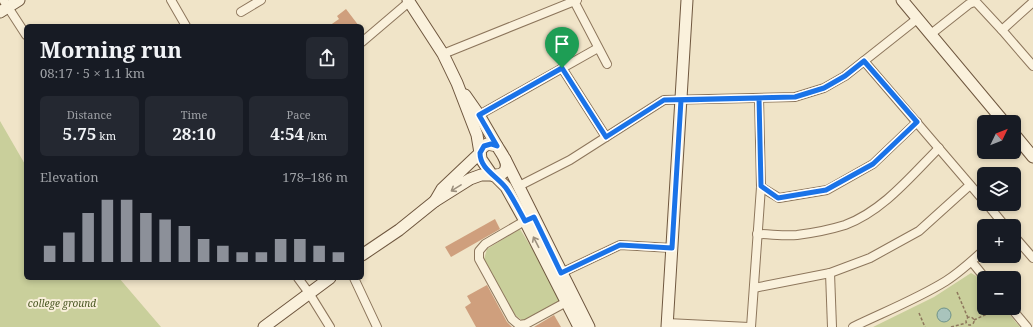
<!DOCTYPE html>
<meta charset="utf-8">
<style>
body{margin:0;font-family:"Noto Serif",serif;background:#242831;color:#f1f3f6;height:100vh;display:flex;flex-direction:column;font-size:15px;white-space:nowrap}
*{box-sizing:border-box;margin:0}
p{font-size:13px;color:#9ea1a6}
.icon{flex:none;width:22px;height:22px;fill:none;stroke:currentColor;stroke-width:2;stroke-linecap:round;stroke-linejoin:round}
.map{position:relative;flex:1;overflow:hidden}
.details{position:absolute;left:24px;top:24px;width:340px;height:256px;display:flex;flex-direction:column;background:#171b24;border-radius:6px;box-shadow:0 2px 6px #0003}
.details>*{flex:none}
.needle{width:26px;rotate:47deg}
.tools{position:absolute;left:977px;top:115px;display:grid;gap:8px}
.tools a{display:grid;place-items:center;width:44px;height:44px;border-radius:6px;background:#171b24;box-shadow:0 2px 6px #0003;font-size:20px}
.pin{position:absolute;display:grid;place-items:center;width:34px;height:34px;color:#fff;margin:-41px -17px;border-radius:50% 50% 50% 0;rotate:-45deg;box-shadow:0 0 4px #0007}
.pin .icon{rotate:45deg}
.round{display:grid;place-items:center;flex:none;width:42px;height:42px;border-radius:6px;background:#242831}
.head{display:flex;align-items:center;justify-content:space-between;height:68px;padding:0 16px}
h1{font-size:22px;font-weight:700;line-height:30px}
.figures{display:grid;grid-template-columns:repeat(3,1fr);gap:6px;height:68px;padding:4px 16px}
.figures div{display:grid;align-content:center;border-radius:6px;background:#242831;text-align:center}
.figures b{font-size:17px;font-weight:700}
.figures small{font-size:11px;font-weight:400}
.figures p{font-size:11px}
.chart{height:112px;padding:8px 16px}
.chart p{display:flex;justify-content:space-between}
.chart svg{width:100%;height:72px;margin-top:4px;stroke:#8c9099;stroke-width:6}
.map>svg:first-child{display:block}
.green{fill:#c9cf9b}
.water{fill:#a9c4bc;stroke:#6f938a}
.building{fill:#cf9f7d}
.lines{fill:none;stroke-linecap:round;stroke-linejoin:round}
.street-casing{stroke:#8d765c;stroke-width:10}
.secondary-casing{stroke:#6f573f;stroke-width:13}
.path{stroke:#8d765c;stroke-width:1.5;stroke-dasharray:3 2;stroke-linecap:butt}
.street{stroke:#faf1dc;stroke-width:8}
.secondary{stroke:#faf1dc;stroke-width:11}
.oneway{stroke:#9c907e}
.route-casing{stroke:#fff;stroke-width:8}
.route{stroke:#1a73e8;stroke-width:5}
.labels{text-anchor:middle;stroke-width:4;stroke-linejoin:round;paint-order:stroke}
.park-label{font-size:10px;font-style:italic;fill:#4d5a26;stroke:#f7eed8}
</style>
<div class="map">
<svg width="1033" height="327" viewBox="0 0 1033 327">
<rect width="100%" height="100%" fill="#f0e4c8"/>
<!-- green -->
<g class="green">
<path d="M0,121l26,45v112h93l42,49h-161z"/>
<path d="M520,229l19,31 21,42 -37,19 -8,-6 -31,-56 3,-10z"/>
<path d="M971,273l7,4 6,7v24h20l16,19h-147l61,-30z"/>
</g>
<!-- water -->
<circle class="water" cx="944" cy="315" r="7"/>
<!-- building -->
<g class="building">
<path d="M346,9l13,17h-30l10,-7 -2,-3z"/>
<path d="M495,219l5,10 -49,28 -6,-10z"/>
<path d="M487,285l20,37 5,5h-36l-11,-20 6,-4 -4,-7z"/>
<path d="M554,315l7,12h-27z"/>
</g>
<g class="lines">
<defs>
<g id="street">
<path d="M171,0l15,26"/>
<path d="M4,1l22,34"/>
<path d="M574,1l33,63"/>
<path d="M241,12l20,-12"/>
<path d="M1002,30l31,-28"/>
<path d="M931,34l38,-30 5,-2 3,1 25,27 31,36"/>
<path d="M362,42l47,-40"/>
<path d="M443,54l134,-54"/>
<path d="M864,61l120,140"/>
<path d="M562,68l44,69"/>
<path d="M479,115l119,-67"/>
<path d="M519,186l51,-26 94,-60 131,-3 29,-9 21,-12 72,-57"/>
<path d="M761,187l18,11 48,-8 46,-26 44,-42"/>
<path d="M987,204l18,22"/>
<path d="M528,219l-43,25 -6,7v8l33,60 7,6 7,-1 44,-24"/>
<path d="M757,234c13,0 27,2 40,1 16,-2 32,-5 48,-10 38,-14 66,-49 94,-77"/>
<path d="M1014,236l19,22"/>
<path d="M972,262l13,16"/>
<path d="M561,273l59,-28 52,3"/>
<path d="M830,273l2,54"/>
<path d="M298,278l11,15 21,34"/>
<path d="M354,278l23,49"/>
<path d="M754,288l76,-15 40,-15 49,-27 51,-46"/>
<path d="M1011,308l16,19"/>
<path d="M667,323l82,4"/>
<path d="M751,327l10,-140 -2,-89"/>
<path d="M853,327c31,-15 64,-28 93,-46 14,-9 26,-20 38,-31"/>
</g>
<g id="secondary">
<path d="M408,0l35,54 14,29 20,52 3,18 -38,36 -7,12 35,-22 11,-4h11l4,2 10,10 19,34 54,106"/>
<path d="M902,0l102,122"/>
<path d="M0,12l19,-12"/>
<path d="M465,95l14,20 18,31"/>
<path d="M1014,134l19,23"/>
<path d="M487,144l10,2c4,7 14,18 7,26 -4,4 -8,3 -12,3l-11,-16 -1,-9z"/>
<path d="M505,159l84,168"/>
<path d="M362,255l37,-25 36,-29"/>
<path d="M264,327l66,-49"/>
<path d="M667,327l20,-327"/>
</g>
</defs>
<!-- street casing -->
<use href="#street" class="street-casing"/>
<!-- secondary casing -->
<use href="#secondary" class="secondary-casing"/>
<!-- path -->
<g class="path">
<path d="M957,292l11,26"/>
<path d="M919,313l6,14"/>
<circle cx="970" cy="321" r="4"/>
<path d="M974,320l26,-12"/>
<path d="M951,327l15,-4"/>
</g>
<!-- street -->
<use href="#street" class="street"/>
<!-- secondary -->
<use href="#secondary" class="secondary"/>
</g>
<!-- one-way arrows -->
<defs><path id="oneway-shaft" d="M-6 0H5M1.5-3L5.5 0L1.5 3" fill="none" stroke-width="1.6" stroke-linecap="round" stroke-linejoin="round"/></defs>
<g class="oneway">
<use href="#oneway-shaft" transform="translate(456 188) rotate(148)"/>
<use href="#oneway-shaft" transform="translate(536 242) rotate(-117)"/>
</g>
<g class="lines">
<defs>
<path id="route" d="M562,68l-83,47 18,31 -6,-2 -7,2 -4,7c0,16 17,23 26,35 7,10 13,22 19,33l9,-4 27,56 59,-28 52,3 9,-148 78,-2 2,88 17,12 48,-8 47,-26 44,-42 -53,-61 -19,15 -21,12 -29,9 -131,3 -58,37 -44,-69"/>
</defs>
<!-- route casing -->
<use href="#route" class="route-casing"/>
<!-- route -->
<use href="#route" class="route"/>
</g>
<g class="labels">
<!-- park labels -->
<g class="park-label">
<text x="62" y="307">college ground</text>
</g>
</g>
</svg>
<div class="tools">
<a><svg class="needle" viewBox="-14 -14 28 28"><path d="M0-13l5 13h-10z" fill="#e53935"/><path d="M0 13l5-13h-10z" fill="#9ea1a6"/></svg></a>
<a><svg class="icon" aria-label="layers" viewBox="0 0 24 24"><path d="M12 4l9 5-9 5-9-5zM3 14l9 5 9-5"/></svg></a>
<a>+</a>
<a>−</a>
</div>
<div class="pin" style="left:562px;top:68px;background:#1e9e55"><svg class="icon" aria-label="arrive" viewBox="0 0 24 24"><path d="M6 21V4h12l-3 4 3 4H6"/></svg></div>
<section class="details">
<div class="head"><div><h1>Morning run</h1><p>08:17 · 5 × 1.1 km</p></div><a class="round"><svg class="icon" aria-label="share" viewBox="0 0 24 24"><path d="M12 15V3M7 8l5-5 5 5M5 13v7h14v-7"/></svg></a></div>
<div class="figures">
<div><p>Distance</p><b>5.75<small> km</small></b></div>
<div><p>Time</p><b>28:10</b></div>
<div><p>Pace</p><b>4:54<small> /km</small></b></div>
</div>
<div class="chart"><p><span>Elevation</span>178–186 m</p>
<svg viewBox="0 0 160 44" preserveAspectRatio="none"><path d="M5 44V34M15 44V26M25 44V14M35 44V6M45 44V6M55 44V14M65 44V18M75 44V22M85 44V30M95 44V34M105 44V38M115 44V38M125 44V30M135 44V30M145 44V34M155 44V38"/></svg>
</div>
</section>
</div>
